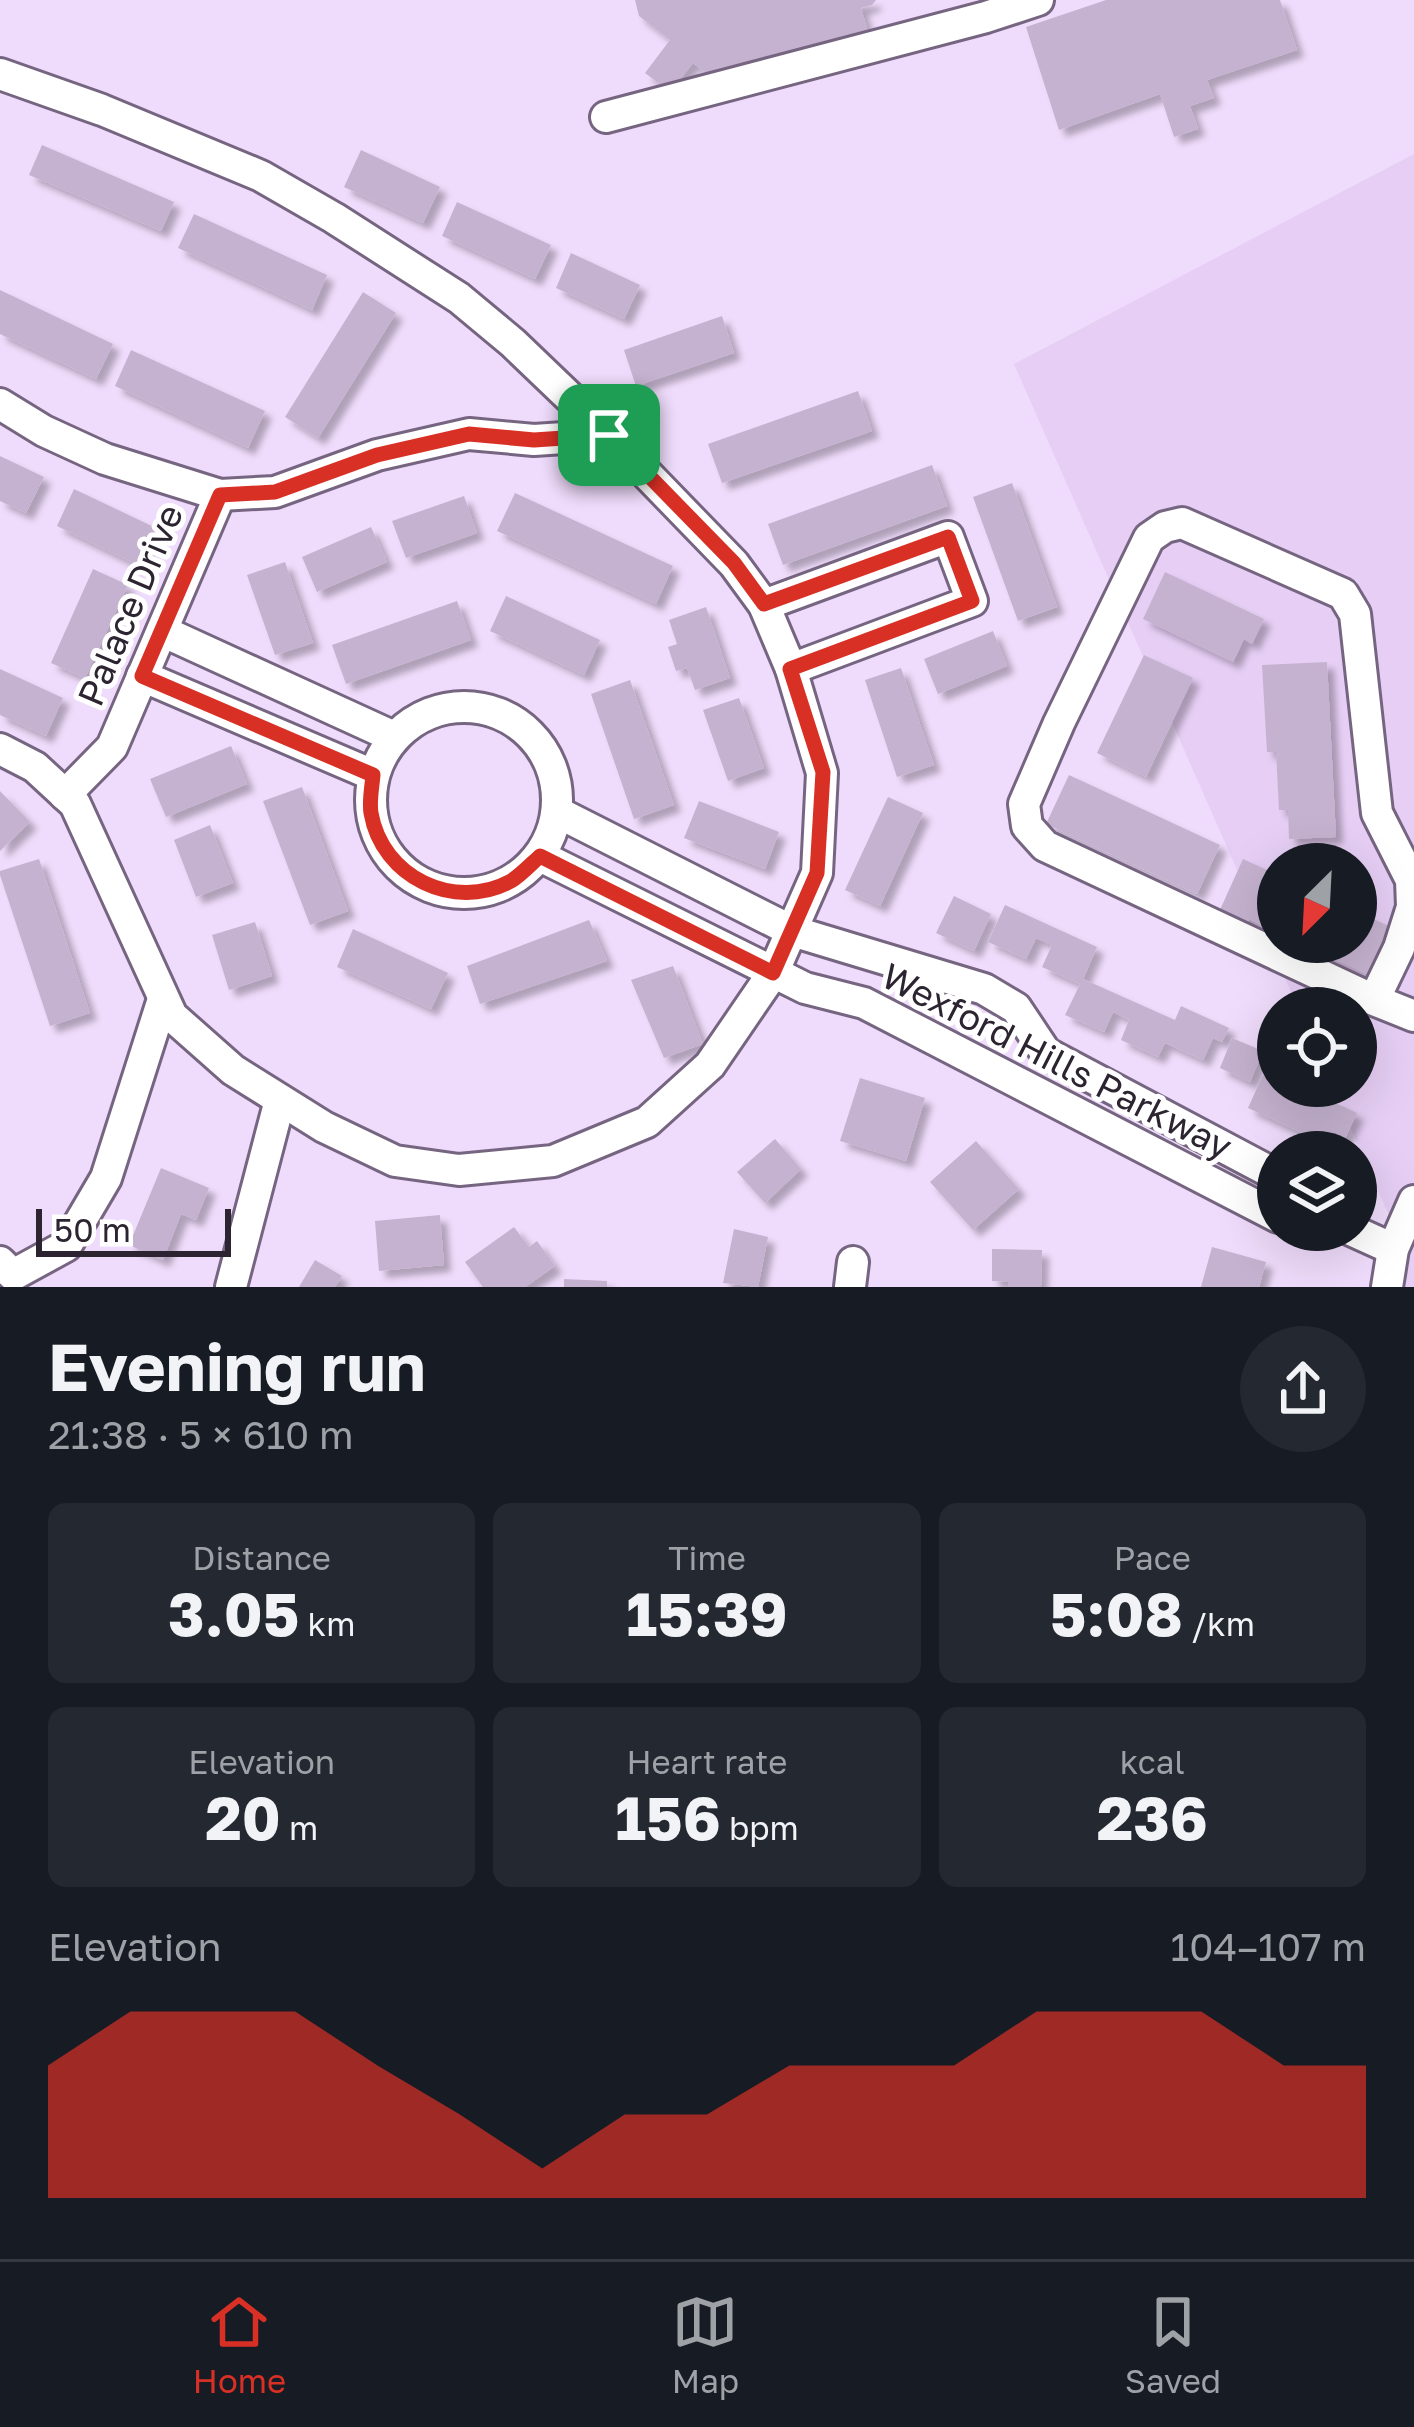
<!DOCTYPE html>
<meta charset="utf-8">
<style>
body{margin:0;font-family:"Golos Text",sans-serif;background:#242831;color:#f1f3f6;height:100vh;display:flex;flex-direction:column;font-size:45px;white-space:nowrap}
*{box-sizing:border-box;margin:0}
p{font-size:39px;color:#9ea1a6}
.icon{flex:none;width:66px;height:66px;fill:none;stroke:currentColor;stroke-width:2;stroke-linecap:round;stroke-linejoin:round}
.map{position:relative;height:1287px;overflow:hidden}
.panel{display:flex;flex-direction:column;background:#171b24;flex:1}
.panel>*{flex:none}
.needle{width:78px;rotate:204deg}
.controls{position:absolute;left:1257px;top:843px;display:grid;gap:24px}
.controls a{display:grid;place-items:center;width:120px;height:120px;border-radius:50%;background:#171b24;box-shadow:0 12px 48px #0002;font-size:60px}
.scale{position:absolute;left:36px;bottom:30px;width:195px;box-sizing:border-box;padding-left:12px;border:6px solid #2c2430;border-top:0;font-size:33px;line-height:42px;white-space:nowrap;color:#2c2430;-webkit-text-stroke:9px #fff;paint-order:stroke}
.pin{position:absolute;display:grid;place-items:center;width:102px;height:102px;color:#fff;margin:-51px;border-radius:24px;box-shadow:0 6px 18px #0006}
.round{display:grid;place-items:center;flex:none;width:126px;height:126px;border-radius:63px;background:#242831}
.headline{display:flex;align-items:center;justify-content:space-between;height:204px;padding:0 48px}
h1{font-size:66px;font-weight:700;line-height:90px}
.stats{display:grid;grid-template-columns:repeat(3,1fr);gap:18px;height:204px;padding:12px 48px}
.stats div{display:grid;align-content:center;border-radius:18px;background:#242831;text-align:center}
.stats b{font-size:60px;font-weight:700}
.stats small{font-size:33px;font-weight:400}
.stats p{font-size:33px}
.chart{height:336px;padding:24px 48px}
.chart p{display:flex;justify-content:space-between}
.chart svg{width:100%;height:216px;margin-top:12px;fill:#d93025;opacity:.7}
.tabs{display:flex;justify-content:space-around;align-items:center;height:168px;border-top:3px solid #363941;background:#171b24;font-size:33px;color:#9ea1a6}
.tabs a{display:grid;justify-items:center;gap:6px}
.tabs .active{color:#d93025}
.map>svg:first-child{display:block}
.built{fill:#e6cef4;fill-rule:evenodd}
.building{fill:#c5b2d0;filter:url(#shadow)}
.lines{fill:none;stroke-linecap:round;stroke-linejoin:round}
.minor-casing{stroke:#766580;stroke-width:36}
.minor{stroke:#fff;stroke-width:30}
.route-casing{stroke:#fff;stroke-width:24}
.route{stroke:#d93025;stroke-width:15}
.labels{text-anchor:middle;stroke-width:10;stroke-linejoin:round;paint-order:stroke}
.street-label{font-size:36px;fill:#2c2430;stroke:#fff}
</style>
<div class="map">
<svg width="1414" height="1287" viewBox="0 0 1414 1287">
<defs>
<filter id="shadow"><feDropShadow dx="7" dy="7" stdDeviation="3" flood-color="#0004"/></filter>
</defs>
<rect width="100%" height="100%" fill="#efdbfb"/>
<!-- built -->
<path class="built" d="M1414,154v1133h-23l7,-51 -66,-150h24v-78h-58l-284,-644zM1278,864h78v78h-78z"/>
<!-- building -->
<g class="building">
<path d="M635,0h241l-4,5 -11,3 7,24 -158,44 -17,-13 -20,25 -5,2 -23,-17 25,-33 -31,-24z"/>
<path d="M1106,0h174l17,50 -90,30 7,18 -24,8 8,23 -24,8 -14,-43 -101,36 -33,-103z"/>
<path d="M42,145l132,57 -13,29 -132,-56z"/>
<path d="M361,150l79,37 -17,36 -79,-36z"/>
<path d="M457,202l94,43 -16,34 -93,-43z"/>
<path d="M194,214l133,61 -15,35 -134,-62z"/>
<path d="M571,253l69,32 -16,34 -68,-31z"/>
<path d="M0,290l113,54 -17,35 -96,-45z"/>
<path d="M363,292l33,21 -78,125 -33,-21z"/>
<path d="M722,316l12,37 -98,33 -12,-36z"/>
<path d="M131,350l134,61 -17,37 -133,-62z"/>
<path d="M858,391l14,40 -150,52 -14,-39z"/>
<path d="M0,456l44,21 -18,36 -26,-12z"/>
<path d="M932,465l15,41 -164,59 -15,-41z"/>
<path d="M1012,483l45,124 -39,14 -45,-124z"/>
<path d="M74,489l82,39 -18,37 -81,-39z"/>
<path d="M515,493l158,73 -17,38 -159,-73z"/>
<path d="M464,496l13,37 -71,25 -14,-37z"/>
<path d="M371,527l16,35 -70,30 -15,-35z"/>
<path d="M285,562l28,81 -38,12 -28,-80z"/>
<path d="M93,569l35,16 -43,93 -34,-15z"/>
<path d="M1165,572l99,47 -12,25 -8,-5 -11,23 -90,-43z"/>
<path d="M506,596l94,44 -16,35 -94,-44z"/>
<path d="M457,601l14,39 -125,44 -14,-39z"/>
<path d="M706,607l24,71 -35,12 -8,-22 -11,3 -8,-24 9,-3 -8,-24z"/>
<path d="M993,631l14,35 -69,28 -14,-35z"/>
<path d="M1144,655l49,23 -47,99 -49,-24z"/>
<path d="M1327,662l9,175 -47,2 -1,-29h-9l-3,-58h-9l-5,-87z"/>
<path d="M901,668l33,97 -37,12 -32,-97z"/>
<path d="M0,669l63,29 -17,38 -46,-21z"/>
<path d="M630,680l44,125 -40,14 -43,-125z"/>
<path d="M739,698l25,70 -36,13 -25,-71z"/>
<path d="M231,746l16,38 -81,33 -16,-38z"/>
<path d="M1069,775l151,70 -23,49 -151,-70z"/>
<path d="M302,787l46,124 -38,14 -47,-124z"/>
<path d="M0,791l30,31 -30,29z"/>
<path d="M888,797l35,16 -43,93 -35,-16z"/>
<path d="M699,801l80,31 -14,37 -81,-31z"/>
<path d="M210,825l23,58 -37,14 -22,-57z"/>
<path d="M39,859l51,154 -40,13 -50,-151v-4z"/>
<path d="M1243,859l35,16v57l-29,-13 -3,6 -27,-13z"/>
<path d="M954,896l37,18 -17,37 -38,-18z"/>
<path d="M1005,905l92,42 -14,32 92,41 6,-14 48,22 -7,14 -9,-4 -10,22 -38,-17 -7,14 -37,-17 8,-20 -16,-8 -9,20 -39,-17 15,-31 -38,-17 10,-22 -16,-7 -10,21 -38,-17z"/>
<path d="M1356,911l37,17 -22,48 -72,-34h57z"/>
<path d="M589,920l18,41 -127,43 -13,-38z"/>
<path d="M255,922l17,54 -43,14 -17,-55z"/>
<path d="M353,929l95,44 -17,36 -94,-42z"/>
<path d="M673,966l30,78 -39,14 -33,-78z"/>
<path d="M1232,1038l31,13 -13,31 -30,-14z"/>
<path d="M1265,1070l13,6v10h21l58,27 -17,36 -10,-5 -4,8h-19l-2,-1 6,-14 -63,-29z"/>
<path d="M860,1078l65,20 -19,63 -66,-20z"/>
<path d="M775,1139l26,30 -36,34 -28,-31z"/>
<path d="M976,1141l43,48 -46,41 -43,-48z"/>
<path d="M161,1168l48,20 -13,32 -15,-6 -18,46 -34,-15z"/>
<path d="M440,1215l4,50 -65,6 -4,-50z"/>
<path d="M514,1227l15,20 8,-6 18,25 -30,21h-42l-18,-25z"/>
<path d="M734,1229l34,8 -10,50 -35,-4z"/>
<path d="M1212,1247l54,15 -7,25h-58z"/>
<path d="M992,1249l50,1 -1,37h-33v-5l-16,-1z"/>
<path d="M315,1260l27,16 -7,11h-36z"/>
<path d="M564,1279l43,2v6h-43z"/>
</g>
<g class="lines">
<defs>
<g id="minor">
<path d="M0,74l102,36 159,66 73,42 125,80 54,45 96,92 125,129 30,41 27,64 31,104 -5,100 -44,100 -63,92 -63,57 -94,39 -94,9 -64,-9 -71,-34 -91,-57 -61,-54 -97,-212 -40,-37 -35,-18"/>
<path d="M606,117l380,-100 52,-17"/>
<path d="M0,404l44,27 61,28 115,36 55,-3 102,-37 92,-21 65,6 75,-5"/>
<path d="M764,605l184,-68 24,64 -181,68"/>
<path d="M162,631l232,106"/>
<path d="M142,676l231,99"/>
<circle cx="464" cy="800" r="93"/>
<path d="M65,795l47,-48 108,-252"/>
<path d="M557,812l235,119 192,58 32,19 30,45 232,123"/>
<path d="M540,856l265,132 59,15 414,214"/>
<path d="M1374,1000l25,-52 13,-41 -1,-27 -34,-67 -22,-199 -12,-20 -161,-71 -17,4 -16,11 -90,185 -35,81 3,22 18,20 329,154 40,16"/>
<path d="M1351,1230l42,19"/>
<path d="M0,1262l13,13 53,-29 40,-68 57,-179"/>
<path d="M231,1287l49,-187"/>
<path d="M850,1287l3,-25"/>
<path d="M1387,1287l6,-38 21,-48"/>
</g>
</defs>
<!-- minor casing -->
<use href="#minor" class="minor-casing"/>
<!-- minor -->
<use href="#minor" class="minor"/>
</g>
<g class="lines">
<defs>
<path id="route" d="M469,434l65,6 75,-5 125,128 30,41 184,-67 24,64 -182,68 33,103 -6,101 -44,100 -233,-117c-9,8 -19,19 -29,25 -57,31 -129,-4 -140,-68 -2,-12 1,-26 2,-38l-231,-99 78,-181 55,-3 102,-37z"/>
</defs>
<!-- route casing -->
<use href="#route" class="route-casing"/>
<!-- route -->
<use href="#route" class="route"/>
</g>
<g class="labels">
<!-- street labels -->
<g class="street-label">
<text transform="translate(130 605) rotate(-67)" y="13">Palace Drive</text>
<text transform="translate(1057 1061) rotate(27)" y="13">Wexford Hills Parkway</text>
</g>
</g>
</svg>
<div class="controls">
<a><svg class="needle" viewBox="-14 -14 28 28"><path d="M0-13l5 13h-10z" fill="#e53935"/><path d="M0 13l5-13h-10z" fill="#9ea1a6"/></svg></a>
<a><svg class="icon" aria-label="locate" viewBox="0 0 24 24"><circle cx="12" cy="12" r="6"/><path d="M12 2v4M12 18v4M2 12h4M18 12h4"/></svg></a>
<a><svg class="icon" aria-label="layers" viewBox="0 0 24 24"><path d="M12 4l9 5-9 5-9-5zM3 14l9 5 9-5"/></svg></a>
</div>
<div class="scale">50 m</div>
<div class="pin" style="left:609px;top:435px;background:#1e9e55"><svg class="icon" aria-label="arrive" viewBox="0 0 24 24"><path d="M6 21V4h12l-3 4 3 4H6"/></svg></div>
</div>
<section class="panel">
<div class="headline"><div><h1>Evening run</h1><p>21:38 · 5 × 610 m</p></div><a class="round"><svg class="icon" aria-label="share" viewBox="0 0 24 24"><path d="M12 15V3M7 8l5-5 5 5M5 13v7h14v-7"/></svg></a></div>
<div class="stats">
<div><p>Distance</p><b>3.05<small> km</small></b></div>
<div><p>Time</p><b>15:39</b></div>
<div><p>Pace</p><b>5:08<small> /km</small></b></div>
</div>
<div class="stats">
<div><p>Elevation</p><b>20<small> m</small></b></div>
<div><p>Heart rate</p><b>156<small> bpm</small></b></div>
<div><p>kcal</p><b>236</b></div>
</div>
<div class="chart"><p><span>Elevation</span>104–107 m</p>
<svg viewBox="0 0 160 44" preserveAspectRatio="none"><path d="M0 44V17L10 6L20 6L30 6L40 17L50 27L60 38L70 27L80 27L90 17L100 17L110 17L120 6L130 6L140 6L150 17L160 17V44z"/></svg>
</div>
</section>
<nav class="tabs">
<a class="active"><svg class="icon" aria-label="home" viewBox="0 0 24 24"><path d="M3 11l9-7 9 7M6 9v11h12V9"/></svg>Home</a>
<a><svg class="icon" aria-label="map" viewBox="0 0 24 24"><path d="M3 6l6-2 6 2 6-2v14l-6 2-6-2-6 2zM9 4v14M15 6v14"/></svg>Map</a>
<a><svg class="icon" aria-label="saved" viewBox="0 0 24 24"><path d="M7 4h10v16l-5-4-5 4z"/></svg>Saved</a>
</nav>
